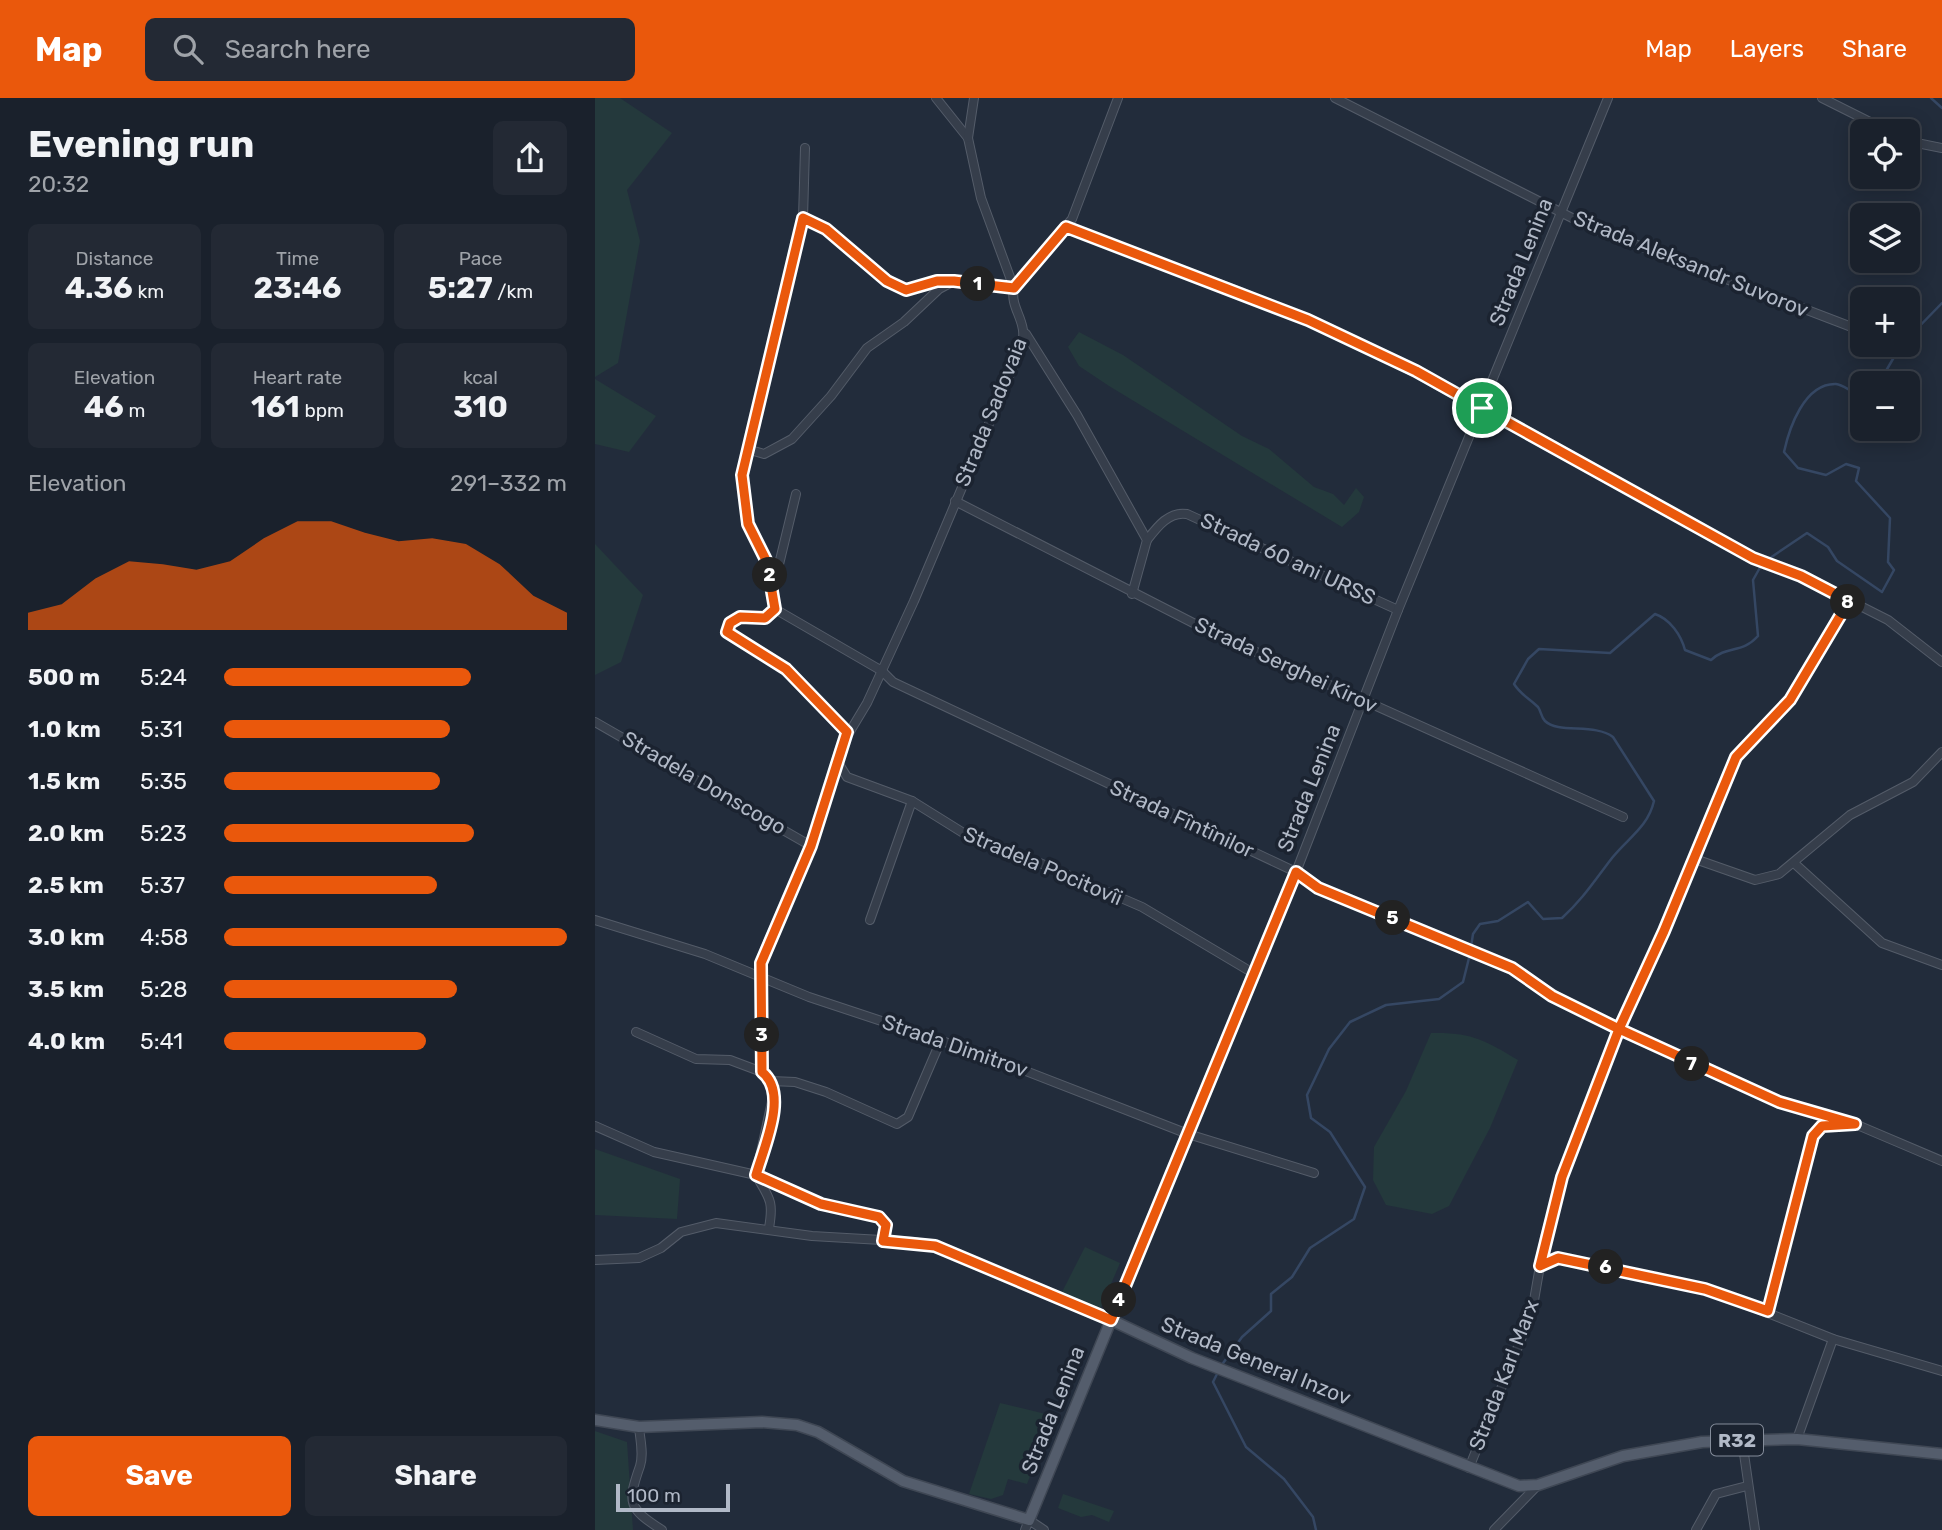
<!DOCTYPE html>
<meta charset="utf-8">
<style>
body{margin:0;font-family:Rubik,sans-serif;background:#232934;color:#f1f3f6;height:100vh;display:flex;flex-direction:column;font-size:26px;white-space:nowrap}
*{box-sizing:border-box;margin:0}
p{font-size:23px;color:#9fa3a9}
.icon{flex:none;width:38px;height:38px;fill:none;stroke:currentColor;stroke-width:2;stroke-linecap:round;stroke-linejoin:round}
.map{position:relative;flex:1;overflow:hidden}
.drawer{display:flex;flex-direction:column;background:#1a212c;width:595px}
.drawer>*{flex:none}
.fabs{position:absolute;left:1255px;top:21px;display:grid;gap:14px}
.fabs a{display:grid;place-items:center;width:70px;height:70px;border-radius:10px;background:#1a212c;box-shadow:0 4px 18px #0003,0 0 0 2px #383e48;font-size:35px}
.scale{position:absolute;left:21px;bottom:18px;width:114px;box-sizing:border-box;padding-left:7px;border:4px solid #b1b9c7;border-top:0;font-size:19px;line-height:24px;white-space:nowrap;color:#b1b9c7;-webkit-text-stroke:5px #1b2330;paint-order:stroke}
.pin{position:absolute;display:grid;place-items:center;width:60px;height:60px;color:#fff;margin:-30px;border:4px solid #fff;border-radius:50%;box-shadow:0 2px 7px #0007}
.km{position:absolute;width:35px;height:35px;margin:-18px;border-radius:50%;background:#222;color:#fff;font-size:19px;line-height:35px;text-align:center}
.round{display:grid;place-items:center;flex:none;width:74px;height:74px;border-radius:10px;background:#232934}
.head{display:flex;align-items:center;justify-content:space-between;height:119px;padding:0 28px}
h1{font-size:38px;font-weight:700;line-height:52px}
.figures{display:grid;grid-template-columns:repeat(3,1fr);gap:10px;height:119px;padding:7px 28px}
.figures div{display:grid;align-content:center;border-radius:10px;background:#232934;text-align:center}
.figures b{font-size:30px;font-weight:700}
.figures small{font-size:19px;font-weight:400}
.figures p{font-size:19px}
.chart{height:196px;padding:14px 28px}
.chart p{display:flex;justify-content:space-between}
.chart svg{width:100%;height:126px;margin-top:7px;fill:#ea580c;opacity:.7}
.primary-button{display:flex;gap:14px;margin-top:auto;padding:14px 28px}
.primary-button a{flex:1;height:80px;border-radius:10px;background:#ea580c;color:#fff;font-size:28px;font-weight:700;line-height:80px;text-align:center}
.primary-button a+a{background:#232934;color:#f1f3f6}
ul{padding:0 28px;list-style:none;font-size:23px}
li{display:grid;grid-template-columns:112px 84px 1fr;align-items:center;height:52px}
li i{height:18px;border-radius:9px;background:#ea580c}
header{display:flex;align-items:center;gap:42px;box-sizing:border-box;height:98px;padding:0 35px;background:#ea580c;color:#fff}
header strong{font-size:33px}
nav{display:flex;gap:38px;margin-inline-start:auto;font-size:24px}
.search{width:490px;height:63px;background:#232934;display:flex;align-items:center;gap:18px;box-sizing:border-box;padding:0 24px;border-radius:10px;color:#9fa3a9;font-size:26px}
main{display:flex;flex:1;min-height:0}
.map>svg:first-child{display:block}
.green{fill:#24393c}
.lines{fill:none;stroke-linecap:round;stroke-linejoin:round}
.stream{stroke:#354763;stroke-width:2.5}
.minor-casing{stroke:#545c69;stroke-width:10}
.major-casing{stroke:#3f4754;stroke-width:13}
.minor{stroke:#363e4b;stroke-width:8}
.major{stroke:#545d6c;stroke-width:10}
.route-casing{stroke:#fff;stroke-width:14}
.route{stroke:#ea580c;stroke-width:9}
.labels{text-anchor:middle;stroke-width:7;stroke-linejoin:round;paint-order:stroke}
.shield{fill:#1b2330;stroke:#848c9a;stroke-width:2}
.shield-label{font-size:19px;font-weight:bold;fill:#b1b9c7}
.street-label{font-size:21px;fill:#b1b9c7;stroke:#1b2330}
</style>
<header>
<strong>Map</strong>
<div class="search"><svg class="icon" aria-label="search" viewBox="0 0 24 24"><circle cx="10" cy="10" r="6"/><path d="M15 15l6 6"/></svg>Search here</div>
<nav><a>Map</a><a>Layers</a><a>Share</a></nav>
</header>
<main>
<section class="drawer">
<div class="head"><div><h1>Evening run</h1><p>20:32</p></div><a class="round"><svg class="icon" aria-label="share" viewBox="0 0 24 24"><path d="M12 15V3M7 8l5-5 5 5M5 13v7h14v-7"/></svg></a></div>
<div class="figures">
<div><p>Distance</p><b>4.36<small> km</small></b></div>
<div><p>Time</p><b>23:46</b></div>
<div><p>Pace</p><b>5:27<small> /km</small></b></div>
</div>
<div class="figures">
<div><p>Elevation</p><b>46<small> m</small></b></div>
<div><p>Heart rate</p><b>161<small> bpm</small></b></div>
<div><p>kcal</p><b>310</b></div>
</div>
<div class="chart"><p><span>Elevation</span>291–332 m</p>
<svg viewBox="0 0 160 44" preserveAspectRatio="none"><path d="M0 44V38L10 35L20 26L30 20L40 21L50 23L60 20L70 12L80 6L90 6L100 10L110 13L120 12L130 14L140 21L150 32L160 38V44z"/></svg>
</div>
<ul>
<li><b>500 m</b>5:24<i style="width:72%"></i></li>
<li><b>1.0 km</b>5:31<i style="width:66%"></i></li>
<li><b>1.5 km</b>5:35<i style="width:63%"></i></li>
<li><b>2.0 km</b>5:23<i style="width:73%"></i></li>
<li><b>2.5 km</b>5:37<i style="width:62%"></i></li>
<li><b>3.0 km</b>4:58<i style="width:100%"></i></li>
<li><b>3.5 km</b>5:28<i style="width:68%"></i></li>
<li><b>4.0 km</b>5:41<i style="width:59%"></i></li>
</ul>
<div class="primary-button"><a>Save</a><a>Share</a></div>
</section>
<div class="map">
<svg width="1347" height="1432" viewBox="0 0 1347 1432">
<rect width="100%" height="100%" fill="#222c3b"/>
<!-- green -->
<g class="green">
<path d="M0,0h25l52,35 -45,57 13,51 -22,122 -23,14z"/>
<path d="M484,234l44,23 119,81 27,13 45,38 19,7 11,11 12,-17 8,9 -5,15 -17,15 -233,-141 -30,-20 -11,-19z"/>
<path d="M0,281l61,37 -27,36 -34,-8z"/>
<path d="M0,446l48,51 -22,67 -26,13z"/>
<path d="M836,935c40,-1 54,7 87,27l-28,68 -41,78 -17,8 -46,-9 -13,-25 1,-33 32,-56z"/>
<path d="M0,1051l85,30 -3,40 -82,-4z"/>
<path d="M490,1149l35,16 -21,49 -38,-18z"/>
<path d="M405,1305l54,13 -27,68 -19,-5 -5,16 -12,4 -22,-5z"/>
<path d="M0,1333l32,11 6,88h-38z"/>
<path d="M468,1396l51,17 -5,11 -17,-7 -11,2 -23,-9z"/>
</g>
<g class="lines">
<!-- stream -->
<g class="stream">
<path d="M1336,0l11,10"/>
<path d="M1312,241l35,-36"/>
<path d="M1284,285l22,-38"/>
<path d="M1172,462l40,-27 21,14 9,14 45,31 12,-22 -6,-8 2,-44 -34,-37 3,-13 -13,-4 -20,11 -28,-7 -14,-16c5,-23 20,-69 52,-68 9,1 16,10 26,10"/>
<path d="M876,849l2,-13 7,-10 18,-3 30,-19 15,17 19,-1c21,-19 33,-38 50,-60 16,-20 36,-31 42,-57l-41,-64c-18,-14 -55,-3 -68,-16 -4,-4 -4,-10 -7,-14 -9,-9 -17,-12 -24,-23l14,-25 11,-10 71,4 45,-39c15,5 26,21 30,36l26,10c16,-15 31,-6 47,-24l-5,-56 9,-16"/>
<path d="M626,1268l21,-29 29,-26v-17l21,-17 18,-29 44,-29 11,-32 -35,-55 -19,-14 -4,-23 22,-46 21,-27 36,-17 53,-6 24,-17 7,-28"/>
<path d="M623,1274l-5,10 33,65 38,32 29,38 3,13"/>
</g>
<defs>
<g id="minor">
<path d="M341,0l32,40 13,60 33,90"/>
<path d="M740,0l255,129 272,104"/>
<path d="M1227,0l66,33"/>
<path d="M373,40l6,-40"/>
<path d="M1312,43l35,7"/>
<path d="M208,120l23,11 70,57 10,4 45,-9"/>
<path d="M471,129l177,66 123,53 387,212 48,18 87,44 54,42"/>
<path d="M431,236l51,81 70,125 -15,54"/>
<path d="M152,351l17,5 28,-15 39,-43 36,-48 37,-26 35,-33 15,-8 60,7"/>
<path d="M360,403l248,127 420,189"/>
<path d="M552,442c10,-13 22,-29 40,-26l211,96"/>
<path d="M179,487l22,-91"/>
<path d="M180,511l107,62 11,11 403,190 22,16 194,80 73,46 133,62 61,26 76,22 87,37"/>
<path d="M180,511l-8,-47 -19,-38 -6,-49 57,-235 4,-22 2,-70"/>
<path d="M180,511l-10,9 -25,-1 -10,6 -3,8 59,38 61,63"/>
<path d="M0,624l216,124"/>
<path d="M242,663l10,16 65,24 53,33 25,12 43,14 109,47 111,66"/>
<path d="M1100,761l60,21 24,-6 71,-59 63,-33 29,-30"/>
<path d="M1199,765l88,80 60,22"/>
<path d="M0,822l110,34 104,43 178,59 201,78 126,39"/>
<path d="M275,822l42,-119"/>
<path d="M41,934l60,27 34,1 32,12"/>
<path d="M176,983l24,1 31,10 71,32 11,-7 33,-77"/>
<path d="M0,1028l59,26 102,23 65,29 58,13 7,8 -3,16"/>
<path d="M174,1130c5,-28 0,-30 -13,-53l18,-83 -3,-11 -9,-9 -2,-97 5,-26 46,-103 29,-98 27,-45 47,-102 107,-253c9,-27 -12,-38 -7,-60l58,-69 46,-121"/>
<path d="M0,1162l44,-2 22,-10 20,-16 35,-9 96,13 104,6 38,12 157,66 185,-448 102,-262 210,-512"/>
<path d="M945,1168l18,-8 147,30 128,51 109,32"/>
<path d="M1173,1213l45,-175 9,-10 33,-2"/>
<path d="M44,1329c1,12 5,27 1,39 -13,37 -12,42 22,64"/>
<path d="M1202,1341l36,-100"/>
<path d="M1147,1342l13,90"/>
<path d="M874,1370l63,-156 13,-75 17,-60 34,-93 99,-225 30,-79 17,-32 48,-48 59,-99"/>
<path d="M430,1432l4,-10 15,10"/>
<path d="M899,1432l44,-45"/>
<path d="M1101,1432l20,-36 31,-8"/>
</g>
<path id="major" d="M0,1322l44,7 123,-5 35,3 21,7 85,49 126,39 82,-200 81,38 327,128 19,-1 85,-29 79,-14 95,-3 145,15"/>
</defs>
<!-- minor casing -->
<use href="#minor" class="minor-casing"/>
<!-- major casing -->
<use href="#major" class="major-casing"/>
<!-- minor -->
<use href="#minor" class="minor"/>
<!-- major -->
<use href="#major" class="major"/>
</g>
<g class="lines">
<defs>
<path id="route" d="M887,310l-66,-37 -108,-51 -242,-93 -52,61 -60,-7h-17l-31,9 -19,-9 -61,-52 -23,-11 -61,257 6,49 19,38 8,47 -10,9 -25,-1 -10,6 -3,9 59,37 61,63 -36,114 -50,117 1,109c27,21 2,75 -6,103l65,29 58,13 7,8 -3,16 52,5 176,74 185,-448 22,16 194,80 40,28 67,33 -57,148 -22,89 18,-8 147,31 63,22 45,-175 9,-10 33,-2 -76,-22 -160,-73 45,-98 72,-174 54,-57 59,-99 -48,-25 -48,-18 -271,-150"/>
</defs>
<!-- route casing -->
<use href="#route" class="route-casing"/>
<!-- route -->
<use href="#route" class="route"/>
</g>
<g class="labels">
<!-- shield labels -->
<rect class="shield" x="1116" y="1326.5" width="52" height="31" rx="5"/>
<g class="shield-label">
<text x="1142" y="1349">R32</text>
</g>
<!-- street labels -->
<g class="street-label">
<text transform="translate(926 164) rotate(-68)" y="7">Strada Lenina</text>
<text transform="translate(1096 166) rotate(22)" y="7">Strada Aleksandr Suvorov</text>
<text transform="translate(396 314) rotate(-68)" y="7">Strada Sadovaia</text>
<text transform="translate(693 461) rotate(25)" y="7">Strada 60 ani URSS</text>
<text transform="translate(691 567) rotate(25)" y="7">Strada Serghei Kirov</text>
<text transform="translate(109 685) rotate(30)" y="7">Stradela Donscogo</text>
<text transform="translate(714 690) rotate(-68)" y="7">Strada Lenina</text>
<text transform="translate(587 721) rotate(25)" y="7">Strada Fîntînilor</text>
<text transform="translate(448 768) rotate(23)" y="7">Stradela Pocitovîi</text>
<text transform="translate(360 948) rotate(19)" y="7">Strada Dimitrov</text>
<text transform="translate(661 1263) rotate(22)" y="7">Strada General Inzov</text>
<text transform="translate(909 1277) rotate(-69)" y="7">Strada Karl Marx</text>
<text transform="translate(458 1312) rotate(-68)" y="7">Strada Lenina</text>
</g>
</g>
</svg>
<div class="fabs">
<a><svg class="icon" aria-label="locate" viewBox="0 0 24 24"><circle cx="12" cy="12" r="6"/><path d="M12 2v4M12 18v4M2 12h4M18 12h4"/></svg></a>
<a><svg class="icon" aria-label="layers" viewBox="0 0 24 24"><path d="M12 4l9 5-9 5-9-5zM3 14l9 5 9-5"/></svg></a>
<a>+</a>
<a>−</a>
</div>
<div class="scale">100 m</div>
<div class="pin" style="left:887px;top:310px;background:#1e9e55"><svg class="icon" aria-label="arrive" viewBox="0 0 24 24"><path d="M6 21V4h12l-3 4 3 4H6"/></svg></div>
<b class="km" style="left:383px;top:186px">1</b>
<b class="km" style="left:175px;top:477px">2</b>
<b class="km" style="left:167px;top:937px">3</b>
<b class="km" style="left:524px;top:1202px">4</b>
<b class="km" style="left:798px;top:820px">5</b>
<b class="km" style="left:1011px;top:1169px">6</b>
<b class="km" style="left:1097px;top:966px">7</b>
<b class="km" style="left:1253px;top:504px">8</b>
</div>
</main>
